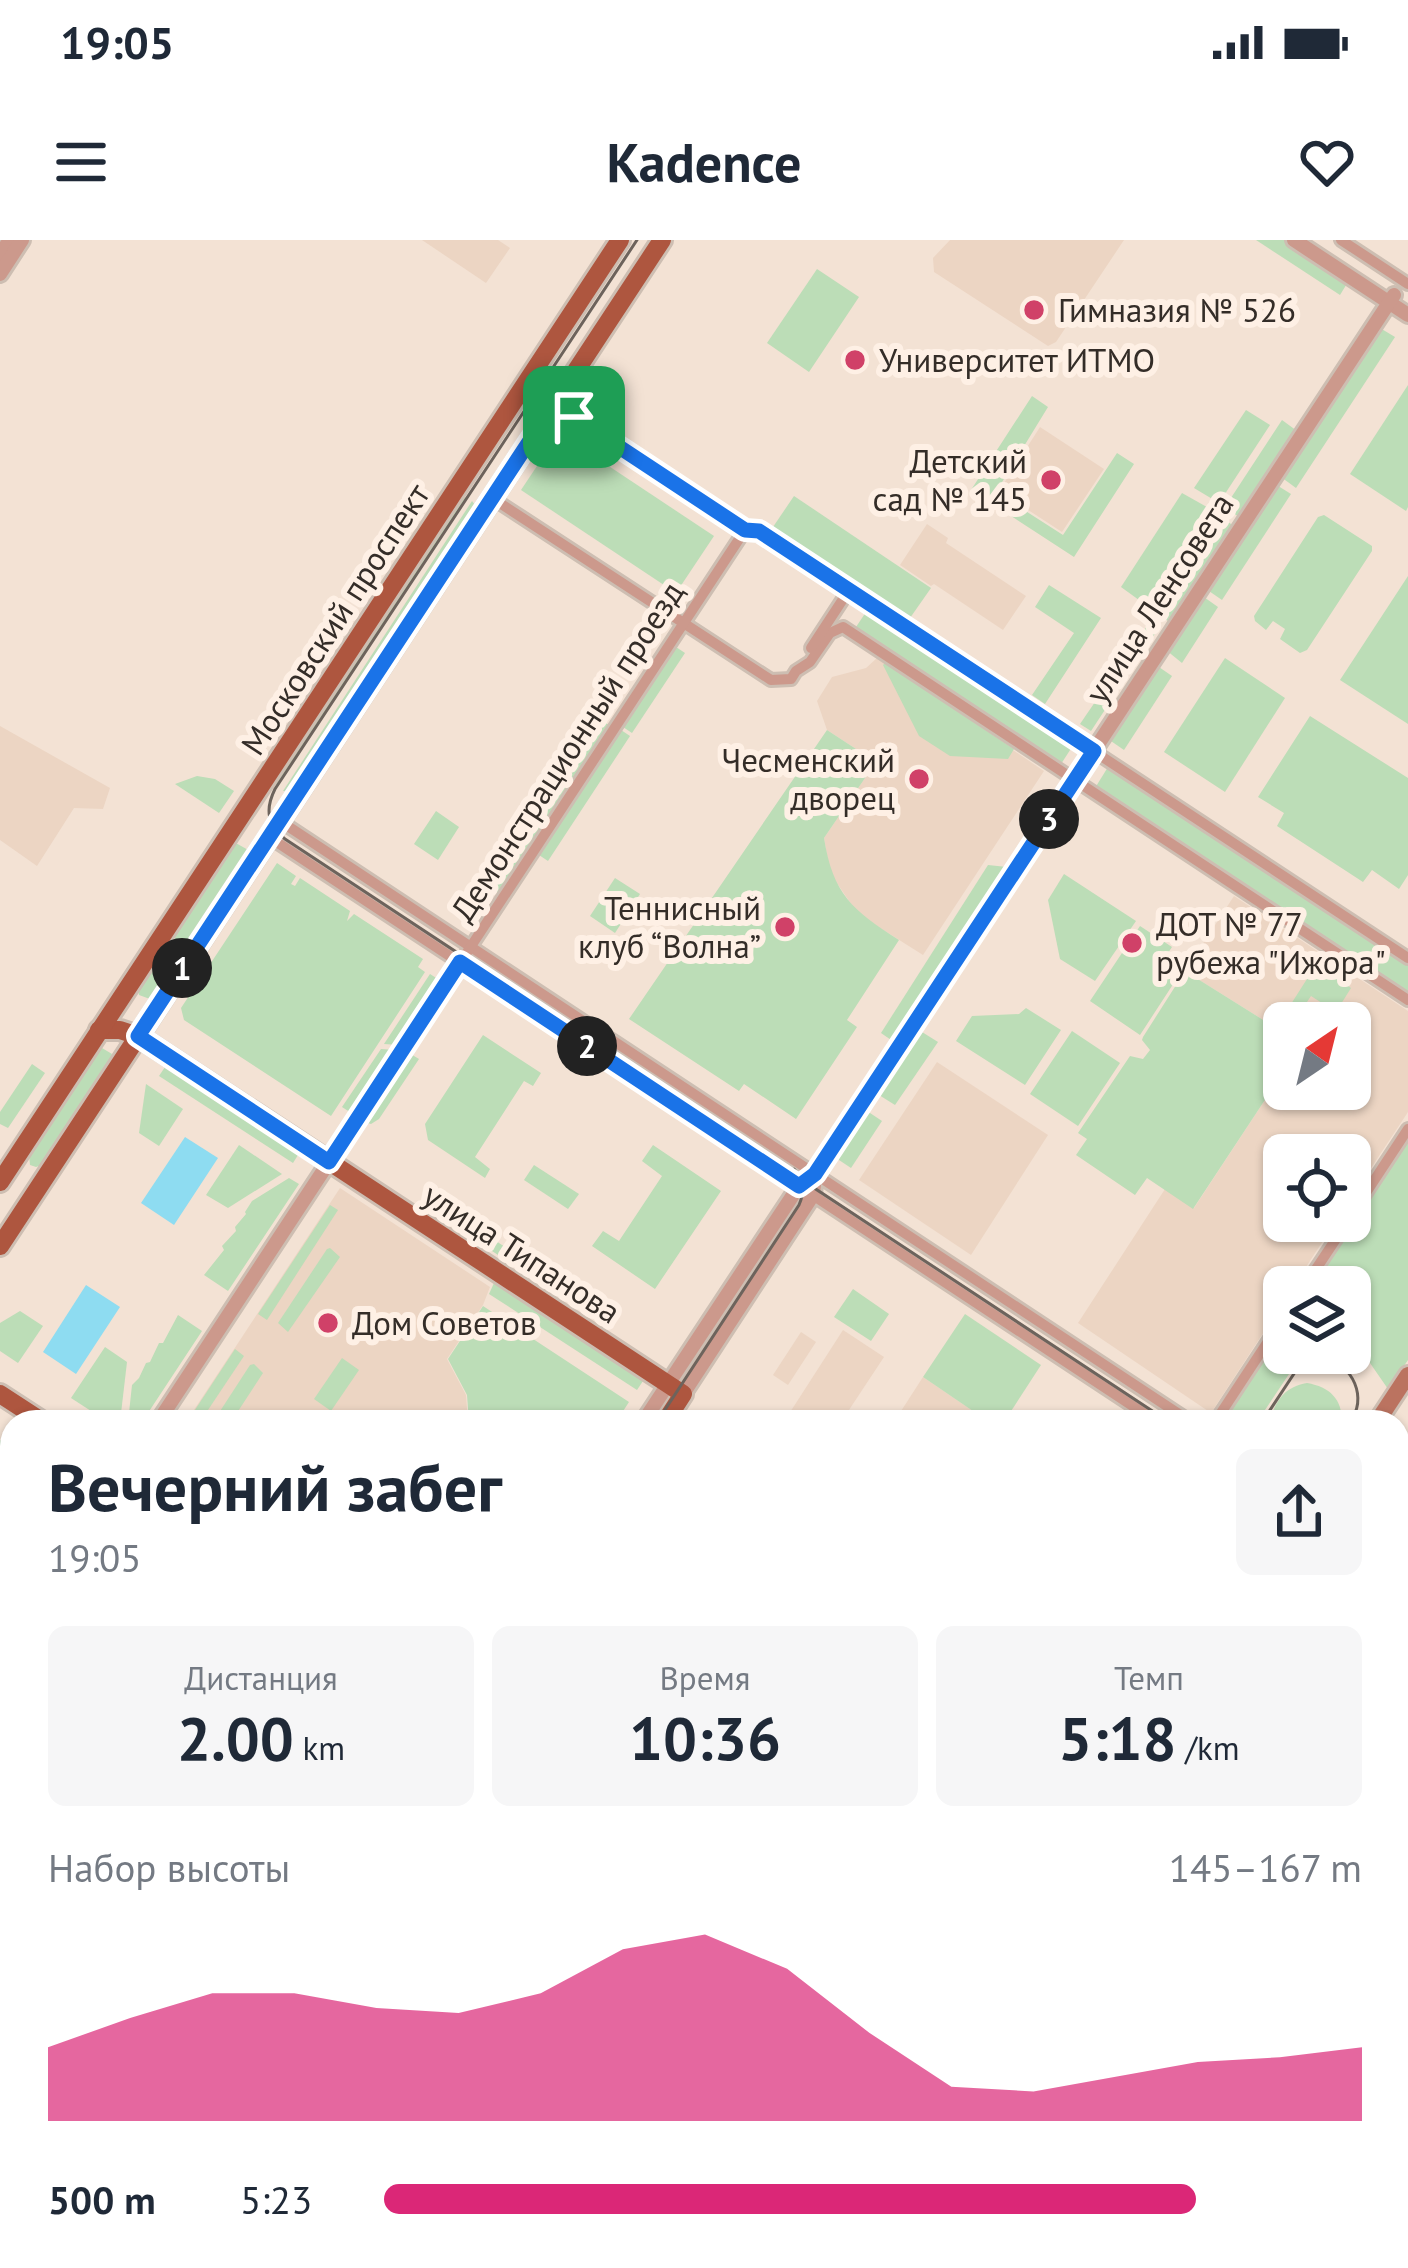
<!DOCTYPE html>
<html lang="ru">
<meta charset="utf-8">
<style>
body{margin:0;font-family:"PT Sans",sans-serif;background:#f6f6f7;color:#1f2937;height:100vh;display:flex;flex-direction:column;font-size:45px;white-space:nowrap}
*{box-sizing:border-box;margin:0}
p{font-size:39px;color:#747a83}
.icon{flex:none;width:66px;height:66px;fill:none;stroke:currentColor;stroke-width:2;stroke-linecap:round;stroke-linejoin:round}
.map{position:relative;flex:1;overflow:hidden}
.panel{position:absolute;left:0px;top:1170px;width:1410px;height:858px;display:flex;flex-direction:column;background:#fff;border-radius:36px 36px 0 0;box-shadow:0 3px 9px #0004}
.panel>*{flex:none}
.needle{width:78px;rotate:35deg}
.buttons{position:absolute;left:1263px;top:762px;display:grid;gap:24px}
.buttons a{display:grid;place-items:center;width:108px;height:108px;border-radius:18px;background:#fff;box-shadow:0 3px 9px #0004;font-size:60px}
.pin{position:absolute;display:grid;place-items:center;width:102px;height:102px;color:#fff;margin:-51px;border-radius:24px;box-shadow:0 6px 18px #0006}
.km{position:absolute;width:60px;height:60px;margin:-30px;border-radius:50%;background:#222;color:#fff;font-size:33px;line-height:60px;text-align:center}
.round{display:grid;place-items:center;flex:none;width:126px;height:126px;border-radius:18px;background:#f6f6f7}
.overview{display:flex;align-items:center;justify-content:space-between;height:204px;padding:0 48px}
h1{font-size:66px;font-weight:700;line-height:90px}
.stats{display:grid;grid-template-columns:repeat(3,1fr);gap:18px;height:204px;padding:12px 48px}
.stats div{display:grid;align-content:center;border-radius:18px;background:#f6f6f7;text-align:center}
.stats b{font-size:60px;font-weight:700}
.stats small{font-size:33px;font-weight:400}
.stats p{font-size:33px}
.chart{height:336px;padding:24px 48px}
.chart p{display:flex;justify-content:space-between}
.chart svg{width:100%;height:216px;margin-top:12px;fill:#db2777;opacity:.7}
ul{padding:0 48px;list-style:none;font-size:39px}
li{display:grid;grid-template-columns:192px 144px 1fr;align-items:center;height:90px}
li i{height:30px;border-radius:15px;background:#db2777}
.status{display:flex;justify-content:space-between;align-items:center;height:84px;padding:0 60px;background:#fff;direction:ltr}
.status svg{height:33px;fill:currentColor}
header{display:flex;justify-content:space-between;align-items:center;height:156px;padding:0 48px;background:#fff;font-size:54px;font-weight:700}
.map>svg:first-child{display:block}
.built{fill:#ecd5c3}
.green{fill:#bcddb7}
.water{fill:#8edcf1}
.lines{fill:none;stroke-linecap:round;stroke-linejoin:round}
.minor-casing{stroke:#cdbeb2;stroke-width:16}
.tertiary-casing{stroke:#cdbeb2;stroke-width:20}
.secondary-casing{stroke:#cdbeb2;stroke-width:22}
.primary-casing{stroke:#cdbeb2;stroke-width:24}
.minor{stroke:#cc998c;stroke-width:10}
.tertiary{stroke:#cc998c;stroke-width:14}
.secondary{stroke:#bb7360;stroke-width:16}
.primary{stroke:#ae563f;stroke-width:18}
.tram{stroke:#6d635c;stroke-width:3}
.route-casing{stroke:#fff;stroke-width:24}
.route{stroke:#1a73e8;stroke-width:15}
.poi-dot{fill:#d04168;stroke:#fef0e5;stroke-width:4.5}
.labels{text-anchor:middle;stroke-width:12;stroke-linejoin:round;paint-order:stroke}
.poi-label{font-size:33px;fill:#342d28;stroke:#fef0e5;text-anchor:start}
.street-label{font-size:33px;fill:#342d28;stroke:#fef0e5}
</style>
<div class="status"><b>19:05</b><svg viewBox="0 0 49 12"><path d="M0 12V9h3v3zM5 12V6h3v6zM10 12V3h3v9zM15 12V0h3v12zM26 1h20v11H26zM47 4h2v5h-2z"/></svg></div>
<header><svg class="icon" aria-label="menu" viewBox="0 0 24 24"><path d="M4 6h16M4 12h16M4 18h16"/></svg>Kadence<svg class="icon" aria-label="heart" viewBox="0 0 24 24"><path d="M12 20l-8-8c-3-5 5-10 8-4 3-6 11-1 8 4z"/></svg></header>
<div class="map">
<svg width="1408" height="2028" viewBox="0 0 1408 2028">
<rect width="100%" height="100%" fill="#f3e2d4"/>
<!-- built -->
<g class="built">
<path d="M422,0h76l12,8 -24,35z"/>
<path d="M950,0h174l-68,102 -8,4 -114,-74 -1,-14z"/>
<path d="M1040,187l64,42 -42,63 -63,-41z"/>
<path d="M927,284l21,14 -2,5 80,53 -23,34 -69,-46 -3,2 -31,-21z"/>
<path d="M877,418l167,113 -121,184 -65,-41 -28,-41 -6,-35 52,-76 -49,-32 -10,-29 15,-24 34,-9z"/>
<path d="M0,486l110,62 -7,21 -29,-1 -37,58 -37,-26z"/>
<path d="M1234,656l174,115v101l-58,88v-45h-66v66h52l-43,66h-9v14l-73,112 -133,-90 87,-134 29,19 90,-137v18h66v-66h-66v10l-99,-62z"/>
<path d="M937,822l111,73 -77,120 -112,-75z"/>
<path d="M340,948l150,99 -7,18 -36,54 19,36 2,27h-282z"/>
<path d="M843,1090l41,27 -43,65h-46l-8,-5z"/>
<path d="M801,1092l15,10 -28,43 -15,-10z"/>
<path d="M923,1137l66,45h-95z"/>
<path d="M0,1495l12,8v109l-12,-8z"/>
<path d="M1398,1509l10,6v264l-10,-7z"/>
<path d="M139,2016h93l-7,12h-94z"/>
<path d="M535,2016h79l-8,12h-79z"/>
<path d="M921,2016h211l-6,12h-213z"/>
</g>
<!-- green -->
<g class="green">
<path d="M1256,0h29l63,42 -8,13z"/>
<path d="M817,29l42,28 -50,75 -42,-29z"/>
<path d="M1380,88l15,9 -99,151 -15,-11z"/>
<path d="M1408,145v122l-2,4 -56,-37z"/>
<path d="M1032,156l16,11 -52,85 67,43 54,-82 17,11 -60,93 -103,-67z"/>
<path d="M1246,170l24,15 -51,78 -25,-15z"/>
<path d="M1282,180l15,11 -58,86 -14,-10z"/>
<path d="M559,193l155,103 -38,57 -155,-103z"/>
<path d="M1275,244l16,10 -69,106 -16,-11z"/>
<path d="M1182,253l32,18 -64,97 -29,-21z"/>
<path d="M794,256l137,92 -21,30 -137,-91z"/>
<path d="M466,257l-190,288v-4l186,-283z"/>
<path d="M472,261l3,4 -188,286h-4z"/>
<path d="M1324,275l48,31v5l-65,99 -7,3 -20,-14 5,-10 -12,-8 -7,9 -11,-9 -1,-5 64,-99z"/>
<path d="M1219,276l15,10 -65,96 -13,-11z"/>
<path d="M1408,336v148l-68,-44z"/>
<path d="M1049,345l52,33 -56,86 -13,-9 42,-62 -39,-26z"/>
<path d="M1201,355l17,12 -36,56 -16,-13z"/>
<path d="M868,369l206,135 -13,20 -205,-137z"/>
<path d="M1151,380l9,6 -69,105 -11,-7z"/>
<path d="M676,407l9,6 -53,80 -9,-6z"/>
<path d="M1225,418l60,40 -60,94 -61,-40z"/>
<path d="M885,423l129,86 -6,10 -58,-3 -31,-20 -36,-71z"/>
<path d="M1156,425l16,11 -48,74 -16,-11z"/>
<path d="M1310,476l98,62v97l-9,14 -27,-19 -9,12 -86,-56 7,-13 -26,-16z"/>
<path d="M601,480l8,5 -111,168 -7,-6z"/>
<path d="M621,490l9,6 -82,125 -9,-6z"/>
<path d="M827,490l49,32 -52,76c9,56 28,72 75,102l-52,80 10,7 -61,92 -52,-35 -5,7 -110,-72z"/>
<path d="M1108,527l300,196v30l-313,-205z"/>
<path d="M197,536l18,3 19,12 -15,22 -44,-29z"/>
<path d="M436,571l23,16 -21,33 -24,-16z"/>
<path d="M234,602l16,9 -100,148 -11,-4 -1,-5z"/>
<path d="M277,623l19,13 -5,8 4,2 5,-8 50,33 -3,10 7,-7 69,45 -5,8 7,5 -94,144 -147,-96 -3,-12z"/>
<path d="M988,625l19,2 -113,175 -13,-9z"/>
<path d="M1064,634l72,47 -41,60 -35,-22 -12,-59z"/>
<path d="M615,638l25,16 -25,39 -25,-17z"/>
<path d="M1140,686l32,21 -6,9 17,13 -43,66 -50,-34z"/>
<path d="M1321,717l25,15 -5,9 10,7 -15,24 -25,-16 -18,27h-9v7l-7,-4z"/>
<path d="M1185,731l99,62v38l-91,138 -46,-31 -12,17 -59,-40 11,-16 -9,-6 52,-77 13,3 7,-9 -8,-10 1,-3z"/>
<path d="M430,734l11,7 -43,64 -14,-1z"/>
<path d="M1026,768l35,22 -36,55 -69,-44 16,-25 47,-2z"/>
<path d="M1072,791l48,32 -42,63 -48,-32z"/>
<path d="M922,792l16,10 -43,63 -16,-10z"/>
<path d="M483,795l58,38 -8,13 -9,-5 -49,76 15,12 -5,9 -57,-38 -3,-16z"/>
<path d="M102,808l10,6 -2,7 -68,104 -6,2 -6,-2 -1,-10 69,-103z"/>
<path d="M381,809l14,1 -42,64 -11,-7z"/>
<path d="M409,813l10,6 -40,60 -8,5 -7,-2z"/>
<path d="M32,824l13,9 -37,55 -8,-4v-12z"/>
<path d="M165,827l133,88 -5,8 -134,-87z"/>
<path d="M146,844l37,25 -24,37 -20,-13z"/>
<path d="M867,871l15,10 -31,47 -15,-10z"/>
<path d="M1408,900v220l-20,29 -18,-26 -20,-19v-57h-40z"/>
<path d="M239,905l43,29 -54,34 -22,-13z"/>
<path d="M653,905l68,46 -66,98 -63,-43 11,-15 16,10 43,-65 -20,-15z"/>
<path d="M534,925l45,29 -11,15 -44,-29z"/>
<path d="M289,938l10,6 -71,107 -24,-16 20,-25 -2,-4 14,-15 -1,-4 11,-13 -1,-2 7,-11z"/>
<path d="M330,965l8,5 -71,110 -9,-6z"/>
<path d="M452,972l115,76 -6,8 -115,-75z"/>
<path d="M330,1008l10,9 -52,75 -10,-9 49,-74z"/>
<path d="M494,1043l149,98 -6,9 -148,-96z"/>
<path d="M853,1049l36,25 -18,27 -37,-24z"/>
<path d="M483,1066l146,96 -13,20h-147l-2,-27 -19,-36z"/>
<path d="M20,1071l23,15 -25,37 -18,-12v-28z"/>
<path d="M965,1074l76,51 -37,57h-15l-66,-45z"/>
<path d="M178,1075l24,16 -60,91h-14l4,-37 7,-7 7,-15 4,-1 9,-19h4z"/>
<path d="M1284,1087v26h19l-46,69h-27l-7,-4z"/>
<path d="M105,1107l22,15 -7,60h-12l-37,-24z"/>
<path d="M235,1109l9,7 -44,66h-13z"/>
<path d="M342,1118l17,12 -28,41 -17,-12z"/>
<path d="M254,1124l9,9 -32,49h-18l37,-57z"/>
<path d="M1307,1143c23,4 35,16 35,39h-72c4,-21 16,-36 37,-39z"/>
<path d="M0,1200l12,8v151l-12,19z"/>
<path d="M672,2016h119l11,7 1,5h-138z"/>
</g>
<!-- water -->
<g class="water">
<path d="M185,897l33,21 -44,67 -33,-22z"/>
<path d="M86,1045l34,22 -44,67 -33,-22z"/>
</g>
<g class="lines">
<defs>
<g id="minor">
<path d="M1341,0l67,44"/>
<path d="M525,145l220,145 14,1 649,427"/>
<path d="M492,258l279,182 20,-1 5,-8 14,-9 20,-29 13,-6 565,373"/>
<path d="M811,408l38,-58"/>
<path d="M280,581l911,601"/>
<path d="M269,597l888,585"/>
<path d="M329,922l416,-632"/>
<path d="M1350,977l58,-88"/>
<path d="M1304,1047l44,-66"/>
<path d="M1215,1182l69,-105"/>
<path d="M1398,1238l10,-15"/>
<path d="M0,1422l12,-18"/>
<path d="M0,1473l12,8"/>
<path d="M1398,1502l10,7"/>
<path d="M1398,1792l10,7"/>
<path d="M658,2028l8,-12"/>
</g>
<g id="tertiary">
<path d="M1294,0l114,75"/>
<path d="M0,14l10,-14"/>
<path d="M0,34l22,-34"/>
<path d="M683,1154l130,-199 2,-21"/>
<path d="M158,1182l171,-260"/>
<path d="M643,1182l156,-236 16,-12 579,-879"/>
<path d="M87,2028l8,-12"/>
<path d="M108,2028l8,-12"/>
</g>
<g id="secondary">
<path d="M1377,1182l31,-47"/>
<path d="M832,2028l8,-12"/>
</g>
<g id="primary">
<path d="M99,790h21l18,6 545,358 -18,28"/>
<path d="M0,942l620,-942"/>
<path d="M0,1006l662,-1006"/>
<path d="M0,1154l43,28"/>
<path d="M1398,1837l10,6"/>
<path d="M1398,1864l10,7"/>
</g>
</defs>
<!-- minor casing -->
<use href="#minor" class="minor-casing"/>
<!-- tertiary casing -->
<use href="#tertiary" class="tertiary-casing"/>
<!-- secondary casing -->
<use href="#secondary" class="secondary-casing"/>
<!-- primary casing -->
<use href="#primary" class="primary-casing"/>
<!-- minor -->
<use href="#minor" class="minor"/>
<!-- tertiary -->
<use href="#tertiary" class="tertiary"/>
<!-- secondary -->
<use href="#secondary" class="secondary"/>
<!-- primary -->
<use href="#primary" class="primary"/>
<!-- tram -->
<g class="tram">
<path d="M637,0l-362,549c-10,20 -8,36 10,50l884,583"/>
<path d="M1296,1129c5,-3 12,-9 18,-10 30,-5 52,29 41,54"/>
<path d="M657,1182l142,-217c6,-14 5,-25 -5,-36"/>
<path d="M1262,1182l43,-65"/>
<path d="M94,2028l8,-12"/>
</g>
</g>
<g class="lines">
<defs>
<path id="route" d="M554,164l191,126 14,1 335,220 -279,423 -16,12 -339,-224 -131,200 -191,-126z"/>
</defs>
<!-- route casing -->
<use href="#route" class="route-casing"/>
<!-- route -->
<use href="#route" class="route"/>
</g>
<!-- markers -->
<g class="poi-dot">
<circle cx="1034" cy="70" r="12"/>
<circle cx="855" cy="120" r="12"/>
<circle cx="1051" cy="240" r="12"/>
<circle cx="919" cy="539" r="12"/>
<circle cx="785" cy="687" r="12"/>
<circle cx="1132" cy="703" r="12"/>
<circle cx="328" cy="1083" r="12"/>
</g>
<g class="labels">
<!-- poi labels -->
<g class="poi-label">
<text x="1058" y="82">Гимназия № 526</text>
<text x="879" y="132">Университет ИТМО</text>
<text x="1027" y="233" text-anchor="end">Детский<tspan x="1027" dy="38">сад № 145</tspan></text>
<text x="895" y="532" text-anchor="end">Чесменский<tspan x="895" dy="38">дворец</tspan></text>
<text x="761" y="680" text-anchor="end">Теннисный<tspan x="761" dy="38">клуб “Волна”</tspan></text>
<text x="1156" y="696">ДОТ № 77<tspan x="1156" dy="38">рубежа "Ижора"</tspan></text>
<text x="352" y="1095">Дом Советов</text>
</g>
<!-- street labels -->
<g class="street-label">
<text transform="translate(1159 358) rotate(-57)" y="12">улица Ленсовета</text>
<text transform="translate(335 379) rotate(-57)" y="12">Московский проспект</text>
<text transform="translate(567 511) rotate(-57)" y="12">Демонстрационный проезд</text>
<text transform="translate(522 1013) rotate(33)" y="12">улица Типанова</text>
</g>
</g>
</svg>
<div class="buttons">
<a><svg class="needle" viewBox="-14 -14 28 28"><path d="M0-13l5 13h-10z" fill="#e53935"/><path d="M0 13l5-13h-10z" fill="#747a83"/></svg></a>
<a><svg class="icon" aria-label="locate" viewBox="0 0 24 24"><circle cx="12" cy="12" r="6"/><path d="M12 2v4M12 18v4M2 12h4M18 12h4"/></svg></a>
<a><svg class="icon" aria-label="layers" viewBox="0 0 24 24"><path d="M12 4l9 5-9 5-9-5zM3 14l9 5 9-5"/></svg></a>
</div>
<div class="pin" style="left:574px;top:177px;background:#1e9e55"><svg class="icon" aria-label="arrive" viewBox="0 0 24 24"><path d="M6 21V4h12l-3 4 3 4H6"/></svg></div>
<b class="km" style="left:182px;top:728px">1</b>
<b class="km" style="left:587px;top:806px">2</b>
<b class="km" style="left:1049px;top:579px">3</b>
<section class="panel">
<div class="overview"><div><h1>Вечерний забег</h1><p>19:05</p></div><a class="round"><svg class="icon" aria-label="share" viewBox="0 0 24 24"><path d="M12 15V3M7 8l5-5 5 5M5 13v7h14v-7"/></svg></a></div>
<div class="stats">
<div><p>Дистанция</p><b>2.00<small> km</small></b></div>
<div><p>Время</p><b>10:36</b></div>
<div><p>Темп</p><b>5:18<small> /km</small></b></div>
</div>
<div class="chart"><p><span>Набор высоты</span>145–167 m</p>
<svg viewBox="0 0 160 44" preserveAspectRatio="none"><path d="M0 44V29L10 23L20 18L30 18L40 21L50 22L60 18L70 9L80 6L90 13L100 26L110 37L120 38L130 35L140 32L150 31L160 29V44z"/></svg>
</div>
<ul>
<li><b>500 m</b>5:23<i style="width:83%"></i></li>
</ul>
</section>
</div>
